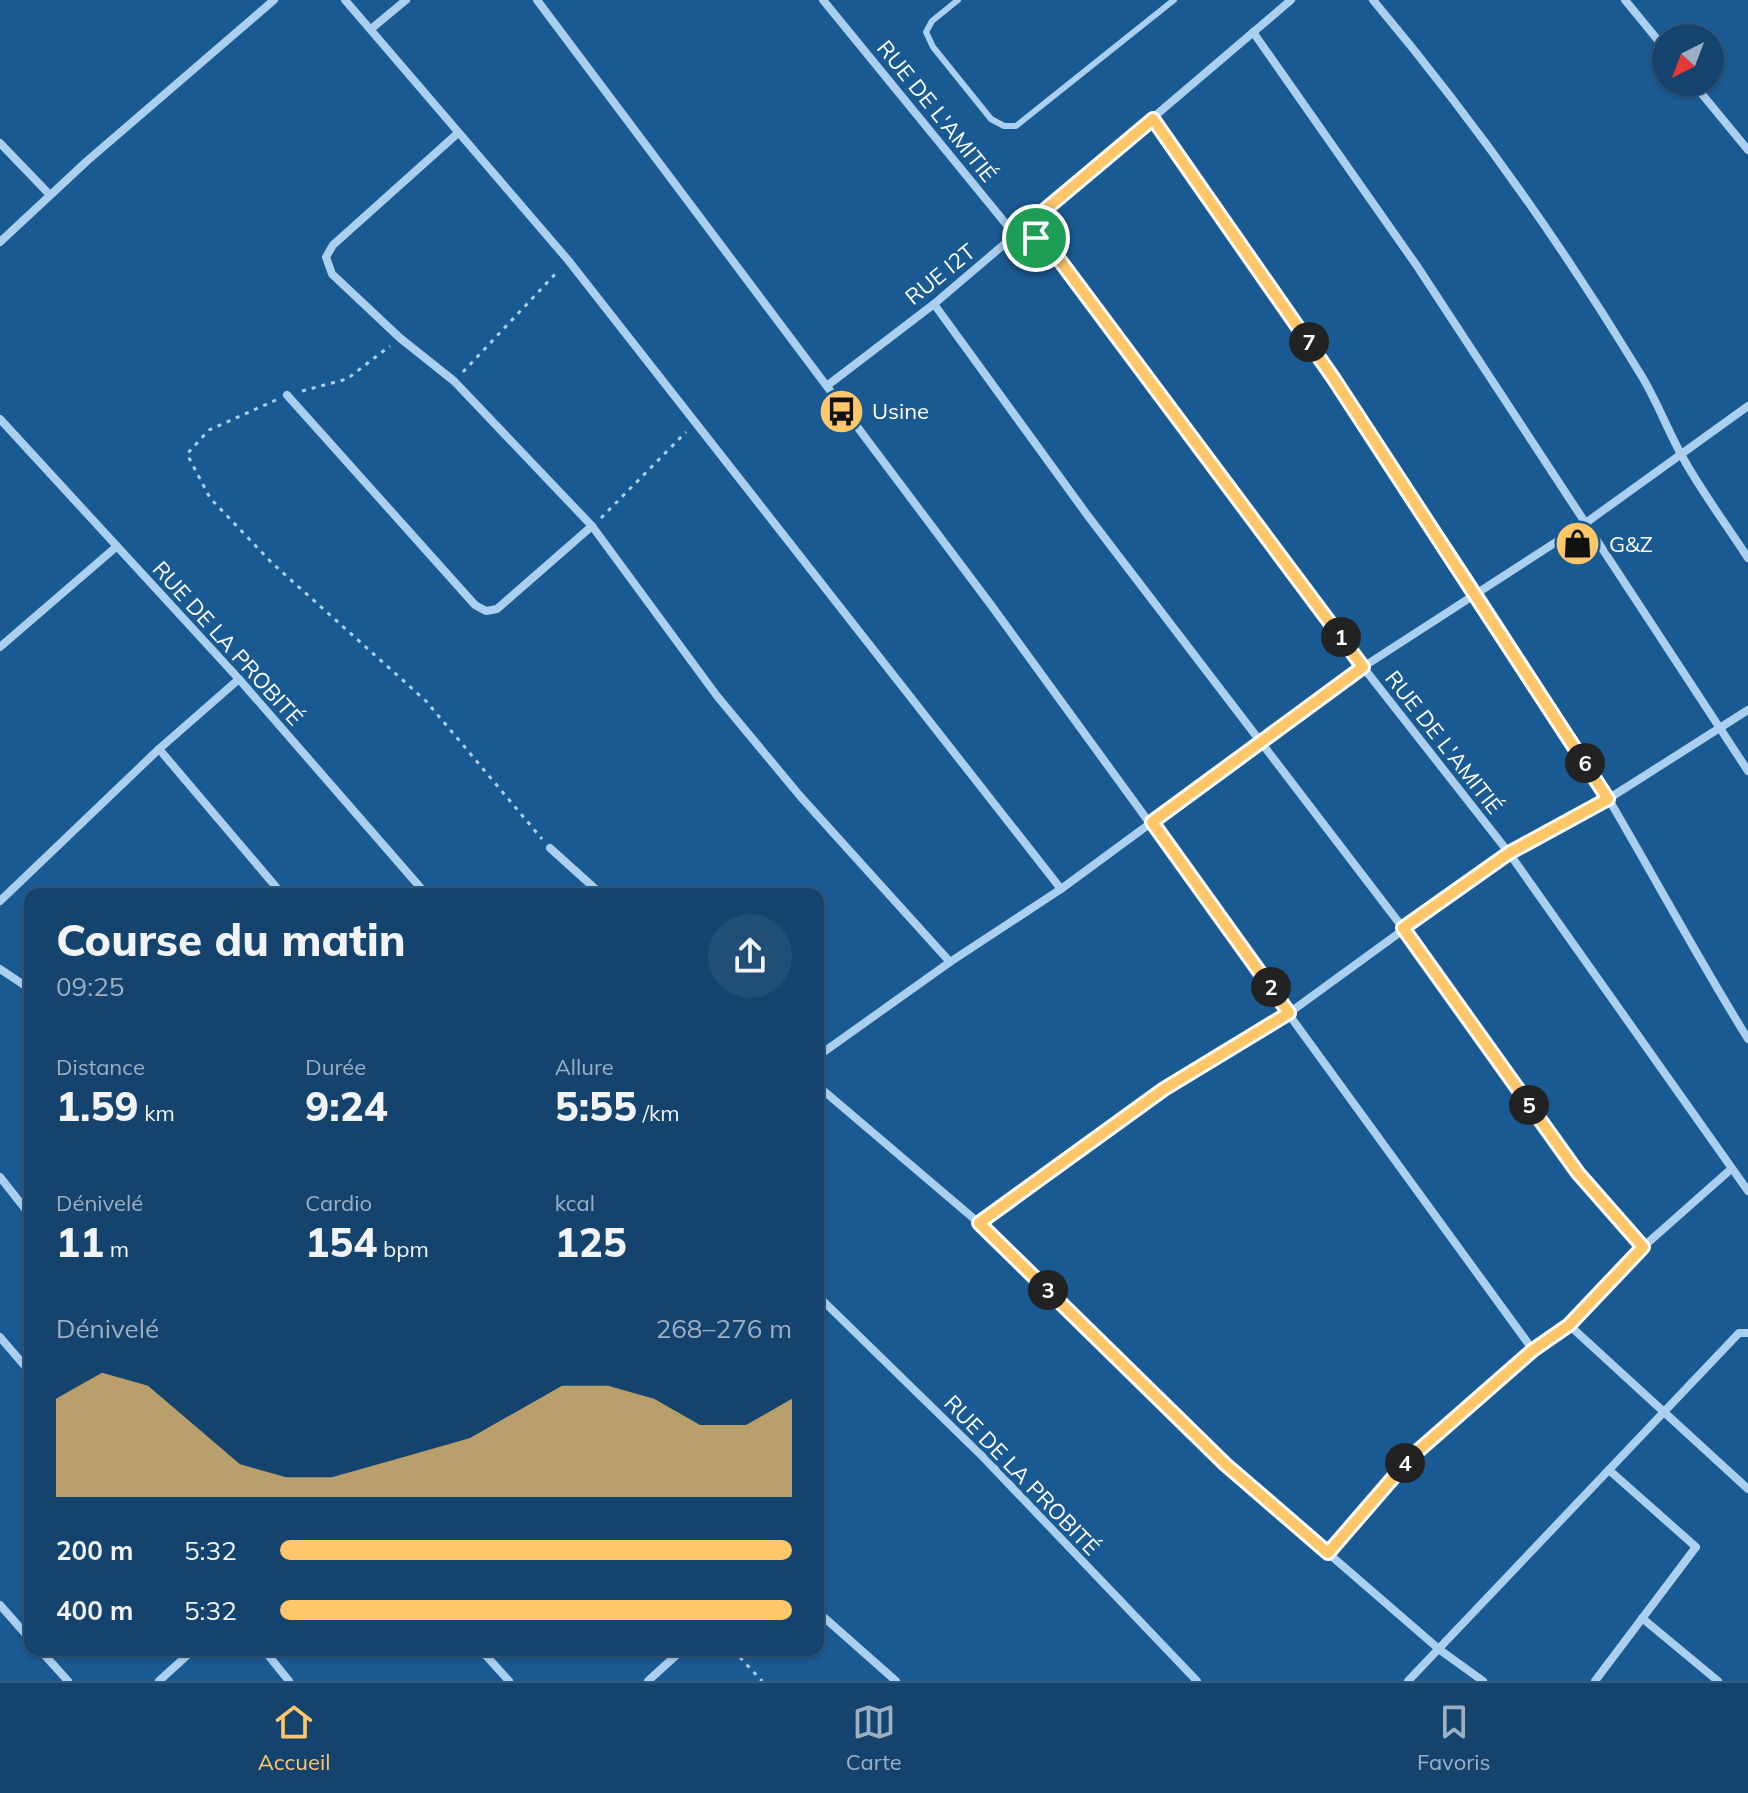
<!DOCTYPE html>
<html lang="fr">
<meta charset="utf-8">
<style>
body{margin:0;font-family:Mulish,sans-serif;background:#214e76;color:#f1f3f6;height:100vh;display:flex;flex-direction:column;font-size:30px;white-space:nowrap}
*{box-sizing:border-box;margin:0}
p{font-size:26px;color:#9db0c2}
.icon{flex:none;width:44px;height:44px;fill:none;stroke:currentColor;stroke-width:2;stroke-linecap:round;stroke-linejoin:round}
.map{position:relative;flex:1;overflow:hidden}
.side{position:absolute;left:24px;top:888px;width:800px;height:768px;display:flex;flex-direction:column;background:#14446e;border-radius:16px;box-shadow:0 2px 6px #0004,0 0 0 2px #335c81}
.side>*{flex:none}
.needle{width:52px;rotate:222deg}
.controls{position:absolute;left:1652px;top:24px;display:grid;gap:16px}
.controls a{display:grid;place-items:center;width:72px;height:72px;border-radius:50%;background:#14446e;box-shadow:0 2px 6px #0004,0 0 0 2px #335c81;font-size:40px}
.pin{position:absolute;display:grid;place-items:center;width:68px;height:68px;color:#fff;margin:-34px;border:4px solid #fff;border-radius:50%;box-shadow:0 2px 8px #0007}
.km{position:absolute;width:40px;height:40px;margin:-20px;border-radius:50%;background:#222;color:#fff;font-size:22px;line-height:40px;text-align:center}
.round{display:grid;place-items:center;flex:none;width:84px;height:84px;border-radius:42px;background:#214e76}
.summary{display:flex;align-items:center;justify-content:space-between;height:136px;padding:0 32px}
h1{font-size:44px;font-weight:800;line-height:60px}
.stats{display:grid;grid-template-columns:repeat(3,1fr);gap:12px;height:136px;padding:8px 32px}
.stats div{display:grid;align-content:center}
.stats b{font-size:40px;font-weight:800}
.stats small{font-size:22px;font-weight:400}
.stats p{font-size:22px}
.chart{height:224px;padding:16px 32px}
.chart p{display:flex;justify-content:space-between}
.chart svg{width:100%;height:144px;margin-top:8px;fill:#ffc66a;opacity:.7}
ul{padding:0 32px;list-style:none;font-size:26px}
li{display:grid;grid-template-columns:128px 96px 1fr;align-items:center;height:60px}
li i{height:20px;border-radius:10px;background:#ffc66a}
.dock{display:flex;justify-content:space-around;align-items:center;height:112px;border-top:2px solid #335c81;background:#14446e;font-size:22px;color:#9db0c2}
.dock a{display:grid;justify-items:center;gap:4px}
.dock .active{color:#ffc66a}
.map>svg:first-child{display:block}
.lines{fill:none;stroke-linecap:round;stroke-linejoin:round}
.path{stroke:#abd0ef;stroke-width:3;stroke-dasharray:4 6;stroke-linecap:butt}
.lane{stroke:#abd0ef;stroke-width:6}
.street{stroke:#abd0ef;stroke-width:8}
.route-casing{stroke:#fff;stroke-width:16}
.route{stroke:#ffc66a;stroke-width:10}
.labels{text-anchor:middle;stroke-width:8;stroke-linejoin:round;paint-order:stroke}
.street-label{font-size:22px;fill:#fff;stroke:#1a5a93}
.poi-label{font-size:22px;fill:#fff;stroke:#1a5a93;text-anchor:start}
</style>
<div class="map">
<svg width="1748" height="1681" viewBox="0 0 1748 1681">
<rect width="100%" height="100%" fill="#1a5a93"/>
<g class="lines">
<!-- path -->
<g class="path">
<path d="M463,372l96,-102"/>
<path d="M302,391l45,-12 43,-33"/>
<path d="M276,400l-67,30 -22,24 23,44 62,65 154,138 116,138"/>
<path d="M601,518l85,-86"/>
<path d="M733,1650l29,31"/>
</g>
<!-- lane -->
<path class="lane" d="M958,0l-26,21 -6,11 7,15 58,72 13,7h12l158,-126"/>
<!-- street -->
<g class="street">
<path d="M345,0l223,260 493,629"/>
<path d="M537,0l454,605 542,745 36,-25 179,164"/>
<path d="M823,0l192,235 21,3 22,20 305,409 146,186 239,338"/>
<path d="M1373,0c99,118 188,243 268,375 16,26 26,54 41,81 19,35 44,68 66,102"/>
<path d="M1625,0l41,50"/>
<path d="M371,29l35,-29"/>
<path d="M1253,32l164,234 331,505"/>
<path d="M1692,82l56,68"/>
<path d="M1153,119c156,223 315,446 455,679 47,80 91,162 140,241"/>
<path d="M458,133l-125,112 -7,12 6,17 68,64 54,43 138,145 125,170 83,100 150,166"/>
<path d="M0,143l50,52"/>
<path d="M0,242l87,-81 187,-161"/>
<path d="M934,304l154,212 315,412 175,245 65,74"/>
<path d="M828,385l106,-81 357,-304"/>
<path d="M287,395l188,210 11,6 11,-2 95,-83"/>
<path d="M0,419l239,260 187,215"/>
<path d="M0,647l116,-100"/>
<path d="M239,679l-80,70 123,145"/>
<path d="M550,848l51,46"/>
<path d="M0,901l159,-152"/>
<path d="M0,969l30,20"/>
<path d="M818,1056l132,-94 111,-73 302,-222 224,-145 161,-116"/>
<path d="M818,1086l161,137 246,241 215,186 43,31"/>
<path d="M0,1177l30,38"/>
<path d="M979,1223l185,-134 125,-76 220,-160 99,-54 140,-89"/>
<path d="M818,1296l166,162 213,223"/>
<path d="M1569,1325l74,-78 87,-77"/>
<path d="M0,1337l30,35"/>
<path d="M1328,1553l83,-96 122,-107"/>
<path d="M0,1605l30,34"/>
<path d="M818,1612l78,69"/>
<path d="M1642,1618l76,63"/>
<path d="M40,1650l28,31"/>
<path d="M264,1650l25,31"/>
<path d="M481,1650l28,31"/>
<path d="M159,1681l34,-31"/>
<path d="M648,1681l34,-31"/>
<path d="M1408,1681l331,-348h9"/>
<path d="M1595,1681l101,-134 -87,-77"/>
</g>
</g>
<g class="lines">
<defs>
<path id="route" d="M1153,119l181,260 274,420 -99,54 -106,75 175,245 65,74 -74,78 -36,25 -122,107 -83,96 -103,-89 -246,-241 185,-134 125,-76 -137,-191 211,-155 -305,-409 -22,-20 -21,-3z"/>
</defs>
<!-- route casing -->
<use href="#route" class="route-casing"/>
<!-- route -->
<use href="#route" class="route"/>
</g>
<!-- icons -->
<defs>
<symbol id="bus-disc" viewBox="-11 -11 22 22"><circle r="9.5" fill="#ffc66a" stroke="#1a5a93"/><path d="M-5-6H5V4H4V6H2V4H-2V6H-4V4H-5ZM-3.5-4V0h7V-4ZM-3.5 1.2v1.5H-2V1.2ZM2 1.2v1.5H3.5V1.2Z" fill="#111"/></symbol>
<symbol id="shop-disc" viewBox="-11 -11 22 22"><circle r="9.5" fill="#ffc66a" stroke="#1a5a93"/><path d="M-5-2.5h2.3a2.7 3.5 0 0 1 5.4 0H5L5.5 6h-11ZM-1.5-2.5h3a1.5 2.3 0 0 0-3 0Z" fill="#111"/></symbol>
</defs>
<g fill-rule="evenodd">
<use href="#bus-disc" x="816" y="386" width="51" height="51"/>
<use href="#shop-disc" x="1552" y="518" width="51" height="51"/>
</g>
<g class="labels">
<!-- street labels -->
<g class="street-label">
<text transform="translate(937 111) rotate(51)" y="8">RUE DE L'AMITIÉ</text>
<text transform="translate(940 274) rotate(-39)" y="8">RUE I2T</text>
<text transform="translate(228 643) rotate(48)" y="8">RUE DE LA PROBITÉ</text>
<text transform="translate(1444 742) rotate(52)" y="8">RUE DE L'AMITIÉ</text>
<text transform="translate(1022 1475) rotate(46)" y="8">RUE DE LA PROBITÉ</text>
</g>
<!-- poi labels -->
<g class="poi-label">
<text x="872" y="419">Usine</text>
<text x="1609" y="552">G&amp;Z</text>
</g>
</g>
</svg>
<div class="controls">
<a><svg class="needle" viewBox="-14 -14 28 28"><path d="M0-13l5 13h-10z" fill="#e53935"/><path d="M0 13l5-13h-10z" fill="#9db0c2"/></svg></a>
</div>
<div class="pin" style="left:1036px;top:238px;background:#1e9e55"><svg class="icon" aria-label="arrive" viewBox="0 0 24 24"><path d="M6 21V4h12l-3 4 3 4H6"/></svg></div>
<b class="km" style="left:1341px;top:637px">1</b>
<b class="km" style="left:1271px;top:987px">2</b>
<b class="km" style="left:1048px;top:1290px">3</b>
<b class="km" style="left:1405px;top:1463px">4</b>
<b class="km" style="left:1529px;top:1105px">5</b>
<b class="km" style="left:1585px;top:763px">6</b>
<b class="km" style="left:1309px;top:342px">7</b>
<section class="side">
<div class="summary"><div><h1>Course du matin</h1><p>09:25</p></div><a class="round"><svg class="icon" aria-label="share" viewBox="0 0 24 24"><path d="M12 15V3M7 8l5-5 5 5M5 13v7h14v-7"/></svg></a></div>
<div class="stats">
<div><p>Distance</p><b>1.59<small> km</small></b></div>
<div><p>Durée</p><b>9:24</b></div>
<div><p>Allure</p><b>5:55<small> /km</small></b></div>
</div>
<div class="stats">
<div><p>Dénivelé</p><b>11<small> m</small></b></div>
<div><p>Cardio</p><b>154<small> bpm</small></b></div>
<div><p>kcal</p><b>125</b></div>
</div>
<div class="chart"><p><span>Dénivelé</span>268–276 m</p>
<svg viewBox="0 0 160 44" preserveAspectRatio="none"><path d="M0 44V14L10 6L20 10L30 22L40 34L50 38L60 38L70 34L80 30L90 26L100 18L110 10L120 10L130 14L140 22L150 22L160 14V44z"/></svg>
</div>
<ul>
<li><b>200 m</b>5:32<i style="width:100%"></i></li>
<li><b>400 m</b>5:32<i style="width:100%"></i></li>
</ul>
</section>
</div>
<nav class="dock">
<a class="active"><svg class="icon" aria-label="home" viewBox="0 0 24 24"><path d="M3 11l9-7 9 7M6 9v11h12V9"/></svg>Accueil</a>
<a><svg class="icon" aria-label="map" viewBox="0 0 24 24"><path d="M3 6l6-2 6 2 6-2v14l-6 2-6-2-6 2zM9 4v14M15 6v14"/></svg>Carte</a>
<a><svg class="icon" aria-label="saved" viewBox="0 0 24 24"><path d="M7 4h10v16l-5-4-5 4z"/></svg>Favoris</a>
</nav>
